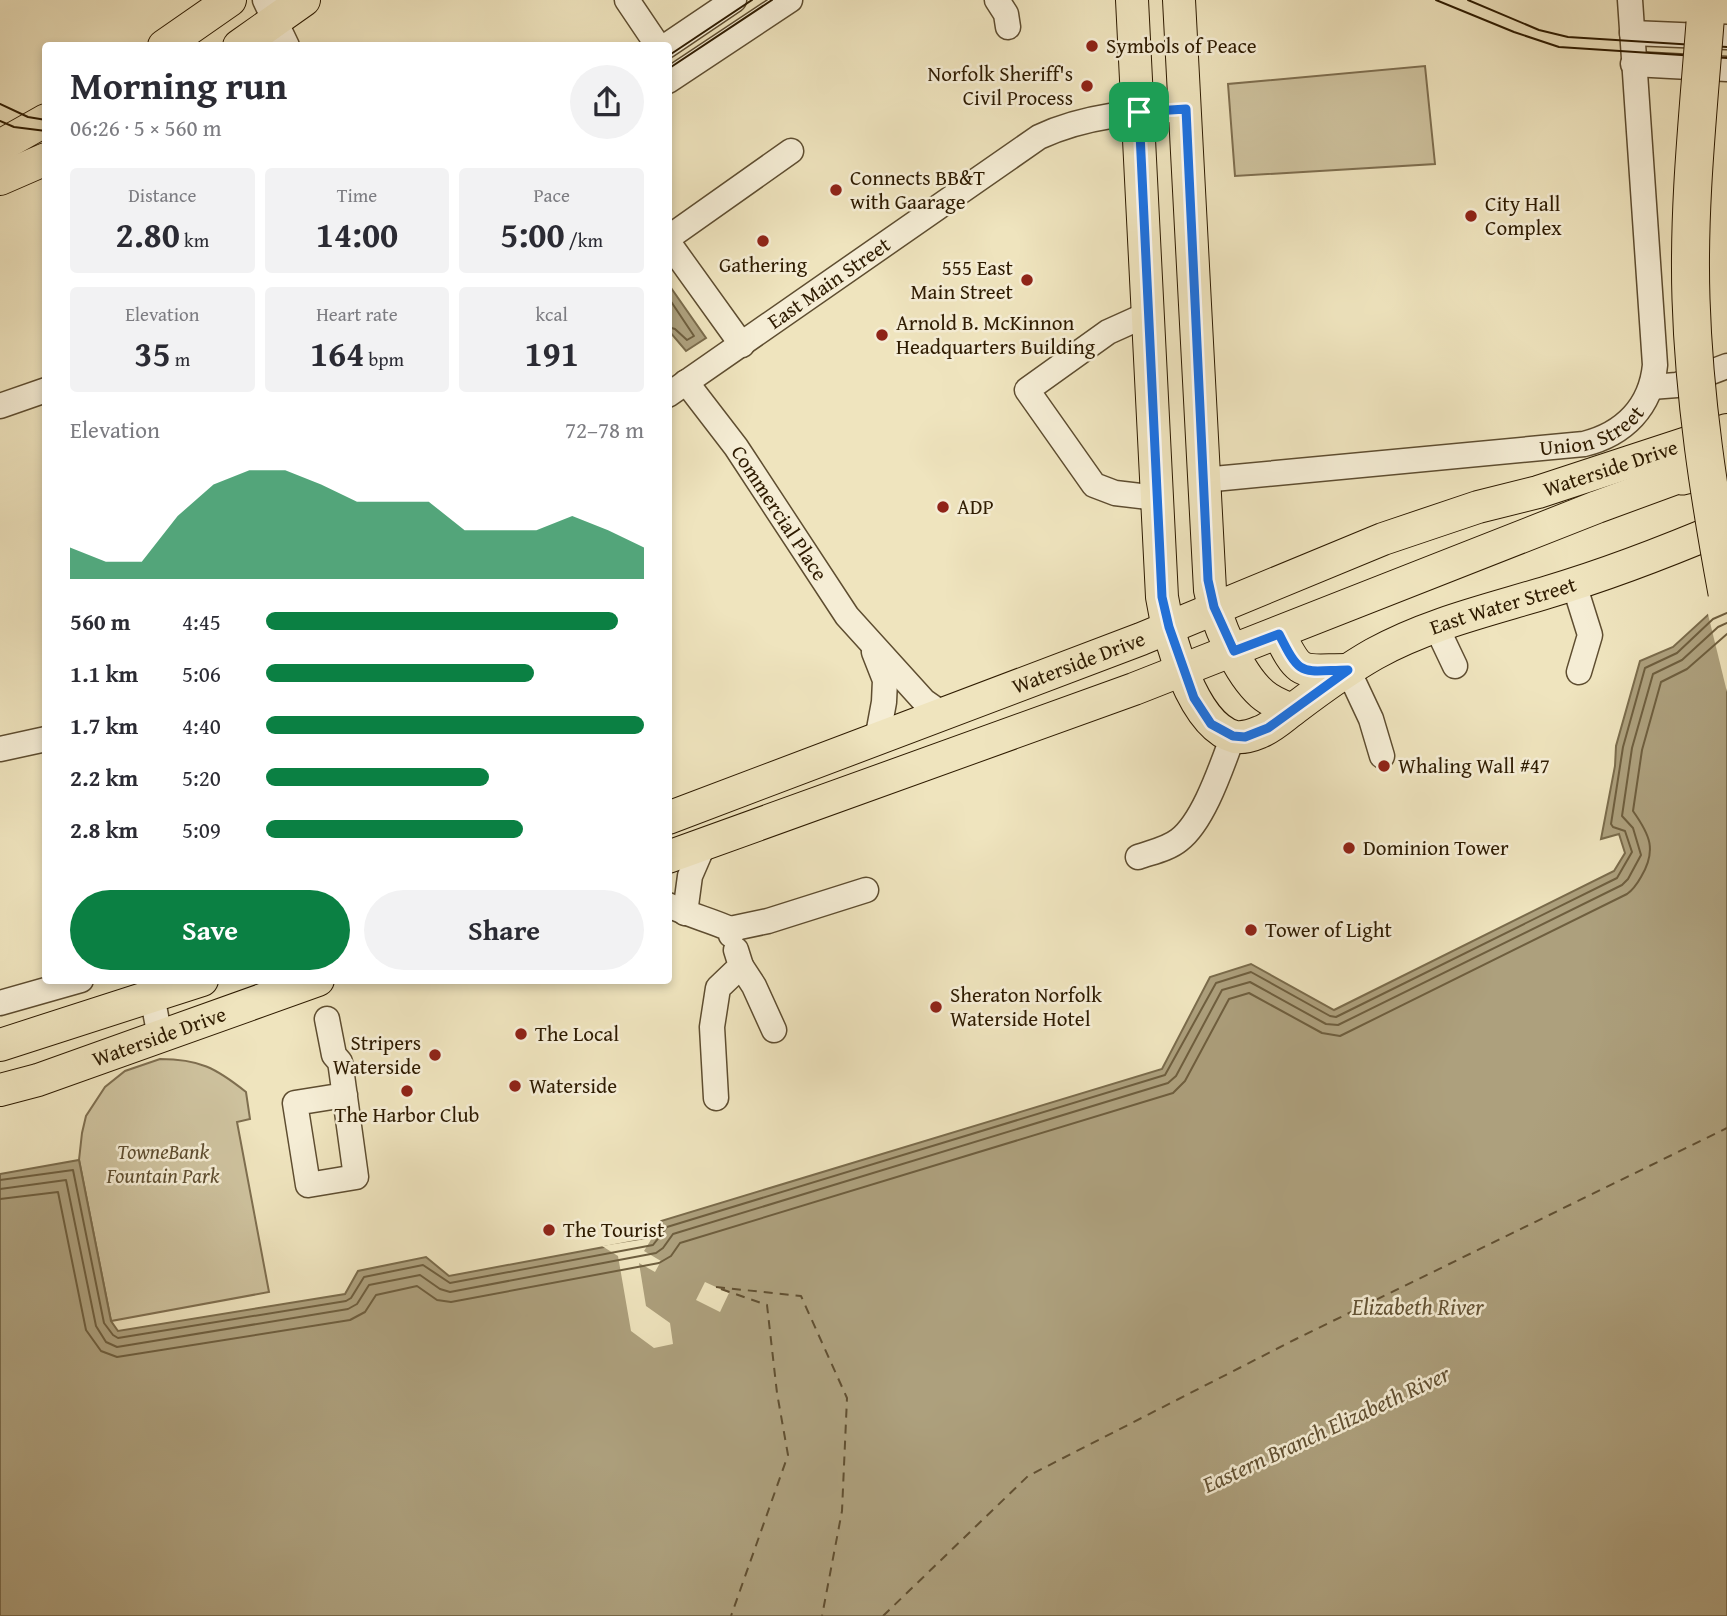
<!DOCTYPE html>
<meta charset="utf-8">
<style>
body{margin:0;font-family:"Gentium Book Plus",serif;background:#f2f2f3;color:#2b2b33;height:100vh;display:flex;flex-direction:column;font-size:26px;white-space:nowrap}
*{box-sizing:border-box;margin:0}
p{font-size:23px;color:#7c7c81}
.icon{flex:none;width:38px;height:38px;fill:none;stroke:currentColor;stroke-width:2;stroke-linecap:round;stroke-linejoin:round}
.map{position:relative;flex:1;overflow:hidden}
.sheet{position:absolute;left:42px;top:42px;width:630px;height:942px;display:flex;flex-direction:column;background:#fff;border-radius:7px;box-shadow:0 4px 10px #0003}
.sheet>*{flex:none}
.pin{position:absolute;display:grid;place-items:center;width:60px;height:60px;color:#fff;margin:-30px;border-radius:14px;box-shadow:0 4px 10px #0006}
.round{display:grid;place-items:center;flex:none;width:74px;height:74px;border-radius:37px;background:#f2f2f3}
.overview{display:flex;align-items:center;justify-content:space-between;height:119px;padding:0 28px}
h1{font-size:38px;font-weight:700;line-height:52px}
.figures{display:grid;grid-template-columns:repeat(3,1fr);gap:10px;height:119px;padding:7px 28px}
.figures div{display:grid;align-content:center;border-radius:7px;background:#f2f2f3;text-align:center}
.figures b{font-size:35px;font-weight:700}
.figures small{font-size:19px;font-weight:400}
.figures p{font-size:19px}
.chart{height:196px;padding:14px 28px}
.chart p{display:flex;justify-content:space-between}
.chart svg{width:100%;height:126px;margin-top:7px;fill:#0b8043;opacity:.7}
.button{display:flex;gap:14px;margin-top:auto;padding:14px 28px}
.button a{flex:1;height:80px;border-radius:42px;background:#0b8043;color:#fff;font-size:28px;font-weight:700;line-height:80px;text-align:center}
.button a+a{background:#f2f2f3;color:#2b2b33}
ul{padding:0 28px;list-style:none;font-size:23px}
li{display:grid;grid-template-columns:112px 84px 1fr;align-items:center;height:52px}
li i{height:18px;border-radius:9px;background:#0b8043}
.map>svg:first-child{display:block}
.green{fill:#cec29e;stroke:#7e6e4f;stroke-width:2}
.water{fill:#ada07d;stroke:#7a6b4b;stroke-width:2}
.pier{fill:#efe4be}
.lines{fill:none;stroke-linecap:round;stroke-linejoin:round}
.shore{stroke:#6e5e3e;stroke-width:2}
.ferry{stroke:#615032;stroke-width:2;stroke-dasharray:9 7;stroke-linecap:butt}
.minor-casing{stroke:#5e4d30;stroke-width:27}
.major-casing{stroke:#2e1b00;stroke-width:34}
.highway-casing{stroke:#2e1b00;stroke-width:39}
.minor{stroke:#f5edd5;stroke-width:24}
.major{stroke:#efe4be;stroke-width:32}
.highway{stroke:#efe4be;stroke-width:37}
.tram{stroke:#2e1b00;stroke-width:2}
.highway-bridge-casing{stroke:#2e1b00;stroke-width:39;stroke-linecap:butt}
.highway-bridge{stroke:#efe4be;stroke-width:37}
.route-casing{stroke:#fff;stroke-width:14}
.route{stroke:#1a73e8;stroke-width:9}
.poi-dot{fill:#8f2418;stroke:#f5edd5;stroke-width:2.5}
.labels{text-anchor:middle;stroke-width:5;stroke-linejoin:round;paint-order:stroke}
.poi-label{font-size:21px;fill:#2e1b00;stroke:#f5edd5;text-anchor:start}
.street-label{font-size:21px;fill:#2e1b00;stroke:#f5edd5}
.park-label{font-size:21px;font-style:italic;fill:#5e4d2f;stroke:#f5edd5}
.water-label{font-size:23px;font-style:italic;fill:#615032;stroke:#f5edd5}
</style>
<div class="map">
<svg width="1727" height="1616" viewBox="0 0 1727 1616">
<rect width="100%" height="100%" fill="#efe4be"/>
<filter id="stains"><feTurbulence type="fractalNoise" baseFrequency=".00286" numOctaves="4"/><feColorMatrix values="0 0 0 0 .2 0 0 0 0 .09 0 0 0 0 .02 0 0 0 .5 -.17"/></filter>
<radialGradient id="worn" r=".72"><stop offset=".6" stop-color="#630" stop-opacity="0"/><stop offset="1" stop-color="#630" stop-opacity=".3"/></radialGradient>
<!-- green -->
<g class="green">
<path d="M1425,66l10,98 -200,12 -7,-92z"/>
<path d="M160,1059c39,0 56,9 86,33l4,27 -13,3 32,170 -158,29 -32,-161 3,-27 4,-17 19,-29 20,-16z"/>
</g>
<!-- water -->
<g class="water">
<path d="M669,285l37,53 -20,13 -17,-20z"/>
<path d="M1727,606v1010h-1727v-442l79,-14 32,161 7,10 227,-37 13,-23 68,-14 23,19 203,-38 9,-17 501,-152 48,-92 41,-13 83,46 280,-139 11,-18 -6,-19 -18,5 14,-73 1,-20 24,-85 33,-14 37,-34z"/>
</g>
<!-- pier -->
<g class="pier">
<path d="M1727,602v90l-20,-82z"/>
<path d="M652,1238l-8,13 17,10 -6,11 -16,-9 7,43 24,17 3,21 -19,4 -23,-17 -13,-75 -16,-10z"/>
<path d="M705,1282l24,11 -9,19 -24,-12z"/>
</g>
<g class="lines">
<!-- shore -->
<g class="shore">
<path d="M668,297l26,39 -7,4 -12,-11 -7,-2"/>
<path d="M0,1180l73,-10 31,153 9,12 5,3 228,-37 5,-3 13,-21 59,-12 27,18 203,-38 14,-18 498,-152 51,-92 35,-11 79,44 6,1 281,-139 15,-26 -7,-21 -12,-4 -2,-3 12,-77 22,-79 32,-15 36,-34 14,-6"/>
<path d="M0,1189l66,-9 30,146 10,16 11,5 231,-38 9,-5 12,-19 51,-10 20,14 10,3 206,-39 7,-5 10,-14 495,-151 8,-7 46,-86 28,-8 76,42 12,1 284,-140 6,-6 13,-24 -8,-27 -11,-12 10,-68 21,-74 29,-14 36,-33 9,-4"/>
<path d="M0,1199l58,-7 28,138 15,21 16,6 233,-37 15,-8 11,-17 41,-9 20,14 14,2 208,-39 12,-7 9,-13 493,-150 12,-12 44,-82 20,-6 73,40 18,3 287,-142c6,-4 10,-10 14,-17 16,-27 9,-42 -8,-66l9,-61 19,-68 26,-13 40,-35"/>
</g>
<!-- ferry -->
<g class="ferry">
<path d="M716,1287l85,9 46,102 -5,113 -20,105"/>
<path d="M721,1289l46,16 10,88 11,62 -57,161"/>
<path d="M883,1616l145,-140 268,-137 431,-211"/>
</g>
<defs>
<g id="minor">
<path d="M265,0l22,46"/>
<path d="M627,0l31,46"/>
<path d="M997,0l9,14 2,13"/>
<path d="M1632,33l95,4"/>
<path d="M666,46l68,-46"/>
<path d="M1633,64l94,5"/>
<path d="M668,81l122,-81"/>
<path d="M668,238l123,-87"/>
<path d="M668,242l74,103"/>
<path d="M1148,314l-40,18 -81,58 67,95 21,8 42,5"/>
<path id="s1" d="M686,382l50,65 111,169 77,85 20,14"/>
<path d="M1651,387l26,-2 50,-19"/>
<path id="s2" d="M668,395l371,-258c47,-22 96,-25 147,-28"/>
<path d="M0,406l46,-16"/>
<path id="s3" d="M1203,480l381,-36c40,-10 67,-37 71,-79l-25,-365"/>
<path d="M1574,584l16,51 -11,37"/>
<path d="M1436,626l19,40"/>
<path d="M874,652l11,28 -1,22 -7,38"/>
<path d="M1348,670l23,49 11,37"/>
<path d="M0,749l46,-10"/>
<path d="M1138,857c14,-5 30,-8 41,-17 25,-19 43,-75 54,-104"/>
<path d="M668,905c21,10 42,15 62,24l1,6"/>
<path d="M685,913l5,-37 13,-30"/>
<path d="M730,929l38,-8 98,-31"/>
<path d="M741,966l13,20 20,44"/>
<path d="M149,980l11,57"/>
<path d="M0,1003l81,-23"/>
<path d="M327,1019l7,36 6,7 1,6 15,109 -48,8 -13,-82 50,-8"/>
<path d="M716,1098l-4,-71 6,-39 23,-22 -5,-16"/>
</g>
<g id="major">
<path id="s4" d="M1132,0l30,597c6,38 30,129 73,140 8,1 18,-2 25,-5 13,-5 24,-16 35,-24 25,-19 51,-38 79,-54 54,-30 115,-44 174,-62 61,-18 120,-41 179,-66"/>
<path d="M1179,0l31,590c6,31 28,83 52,104 9,8 20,12 30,16"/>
<path d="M164,46l66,-46"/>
<path d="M239,46l65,-46"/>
<path d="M0,146l46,-26"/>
<path d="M0,179l46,-20"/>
<path d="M1279,634c22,44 21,36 69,36"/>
<path id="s5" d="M668,818l473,-179 242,-100 95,-32 60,-15 189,-62"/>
<path d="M668,857l466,-168 463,-182 109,-40"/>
<path d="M0,1045l202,-65"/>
<path id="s6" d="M0,1090l38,-10 280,-100"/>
</g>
<path id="highway" d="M1682,476l45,-11"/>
</defs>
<!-- minor casing -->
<use href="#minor" class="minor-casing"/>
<!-- major casing -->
<use href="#major" class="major-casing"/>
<!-- highway casing -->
<use href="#highway" class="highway-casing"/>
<!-- minor -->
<use href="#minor" class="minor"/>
<!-- major -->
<use href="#major" class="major"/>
<!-- highway -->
<use href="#highway" class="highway"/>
<!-- tram -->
<g class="tram">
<path d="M1436,0l78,32 45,15 168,11"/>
<path d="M1468,0l71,30 29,7 159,10"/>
<path d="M668,56l84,-56"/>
<path d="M668,69l104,-69"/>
<path d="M0,104l28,13 18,3"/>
<path d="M0,121l14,6 32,4"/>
</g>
<defs>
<path id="highway-bridge" d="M1705,23c-7,92 -17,184 -14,276 3,99 18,197 36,294"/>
</defs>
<!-- highway-bridge casing -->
<use href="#highway-bridge" class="highway-bridge-casing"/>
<!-- highway-bridge -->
<use href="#highway-bridge" class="highway-bridge"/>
</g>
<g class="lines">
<defs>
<path id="route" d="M1186,109l22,471 6,27 20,44 45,-17c22,44 21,37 69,36l-80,58 -23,9 -12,-1 -22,-12 -17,-26 -25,-71 -7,-30 -23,-485z"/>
</defs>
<!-- route casing -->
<use href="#route" class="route-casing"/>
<!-- route -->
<use href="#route" class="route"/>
</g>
<!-- markers -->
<g class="poi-dot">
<circle cx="1092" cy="46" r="7"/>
<circle cx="1087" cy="86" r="7"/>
<circle cx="836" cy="190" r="7"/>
<circle cx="1471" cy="216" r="7"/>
<circle cx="763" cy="241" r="7"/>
<circle cx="1027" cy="280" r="7"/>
<circle cx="882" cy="335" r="7"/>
<circle cx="943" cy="507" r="7"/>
<circle cx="1384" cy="766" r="7"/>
<circle cx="1349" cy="848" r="7"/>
<circle cx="1251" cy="930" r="7"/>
<circle cx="936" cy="1007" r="7"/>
<circle cx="521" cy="1034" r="7"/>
<circle cx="435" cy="1055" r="7"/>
<circle cx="515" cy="1086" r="7"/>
<circle cx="407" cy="1091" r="7"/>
<circle cx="549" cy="1230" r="7"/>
</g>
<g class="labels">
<!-- poi labels -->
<g class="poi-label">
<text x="1106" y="53">Symbols of Peace</text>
<text x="1073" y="81" text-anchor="end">Norfolk Sheriff's<tspan x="1073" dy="24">Civil Process</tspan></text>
<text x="850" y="185">Connects BB&amp;T<tspan x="850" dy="24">with Gaarage</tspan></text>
<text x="1485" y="211">City Hall<tspan x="1485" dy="24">Complex</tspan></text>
<text x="763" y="272" text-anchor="middle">Gathering</text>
<text x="1013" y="275" text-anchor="end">555 East<tspan x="1013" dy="24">Main Street</tspan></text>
<text x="896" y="330">Arnold B. McKinnon<tspan x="896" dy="24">Headquarters Building</tspan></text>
<text x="957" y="514">ADP</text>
<text x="1398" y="773">Whaling Wall #47</text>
<text x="1363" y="855">Dominion Tower</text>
<text x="1265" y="937">Tower of Light</text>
<text x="950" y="1002">Sheraton Norfolk<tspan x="950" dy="24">Waterside Hotel</tspan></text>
<text x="535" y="1041">The Local</text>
<text x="421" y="1050" text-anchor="end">Stripers<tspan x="421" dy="24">Waterside</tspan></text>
<text x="529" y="1093">Waterside</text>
<text x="407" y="1122" text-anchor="middle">The Harbor Club</text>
<text x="563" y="1237">The Tourist</text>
</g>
<!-- street labels -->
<g class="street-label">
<text dy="7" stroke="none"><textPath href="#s2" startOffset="196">East Main Street</textPath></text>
<text dy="7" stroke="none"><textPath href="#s3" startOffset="394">Union Street</textPath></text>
<text dy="7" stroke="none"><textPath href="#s5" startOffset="1006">Waterside Drive</textPath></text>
<text dy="7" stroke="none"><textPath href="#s1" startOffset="161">Commercial Place</textPath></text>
<text dy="7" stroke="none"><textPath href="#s4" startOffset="1064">East Water Street</textPath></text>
<text dy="7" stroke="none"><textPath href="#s5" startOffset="439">Waterside Drive</textPath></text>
<text dy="7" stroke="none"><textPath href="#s6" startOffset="168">Waterside Drive</textPath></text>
</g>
<!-- park labels -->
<g class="park-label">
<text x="163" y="1159">TowneBank<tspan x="163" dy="24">Fountain Park</tspan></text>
</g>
<!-- water labels -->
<g class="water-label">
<text x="1418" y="1315">Elizabeth River</text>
<text transform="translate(1326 1429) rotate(-25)" y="8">Eastern Branch Elizabeth River</text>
</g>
</g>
<rect width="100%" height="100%" filter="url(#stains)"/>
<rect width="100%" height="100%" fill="url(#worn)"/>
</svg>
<div class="pin" style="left:1139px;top:112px;background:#1e9e55"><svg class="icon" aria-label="arrive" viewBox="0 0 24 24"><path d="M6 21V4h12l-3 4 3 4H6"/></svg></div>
<section class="sheet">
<div class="overview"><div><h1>Morning run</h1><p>06:26 · 5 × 560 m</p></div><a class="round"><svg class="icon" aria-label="share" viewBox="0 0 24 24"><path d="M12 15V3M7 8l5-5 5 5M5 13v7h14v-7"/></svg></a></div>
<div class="figures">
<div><p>Distance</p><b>2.80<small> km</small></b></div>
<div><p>Time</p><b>14:00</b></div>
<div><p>Pace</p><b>5:00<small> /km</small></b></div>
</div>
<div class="figures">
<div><p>Elevation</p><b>35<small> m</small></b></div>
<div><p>Heart rate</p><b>164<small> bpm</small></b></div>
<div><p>kcal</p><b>191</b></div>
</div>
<div class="chart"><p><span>Elevation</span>72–78 m</p>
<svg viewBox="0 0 160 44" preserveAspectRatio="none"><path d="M0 44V33L10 38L20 38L30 22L40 11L50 6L60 6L70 11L80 17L90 17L100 17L110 27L120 27L130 27L140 22L150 27L160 33V44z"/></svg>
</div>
<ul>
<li><b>560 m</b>4:45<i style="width:93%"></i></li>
<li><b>1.1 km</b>5:06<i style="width:71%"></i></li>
<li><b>1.7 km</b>4:40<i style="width:100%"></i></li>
<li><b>2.2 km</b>5:20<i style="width:59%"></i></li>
<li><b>2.8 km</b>5:09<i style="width:68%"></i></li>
</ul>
<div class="button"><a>Save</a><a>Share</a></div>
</section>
</div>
